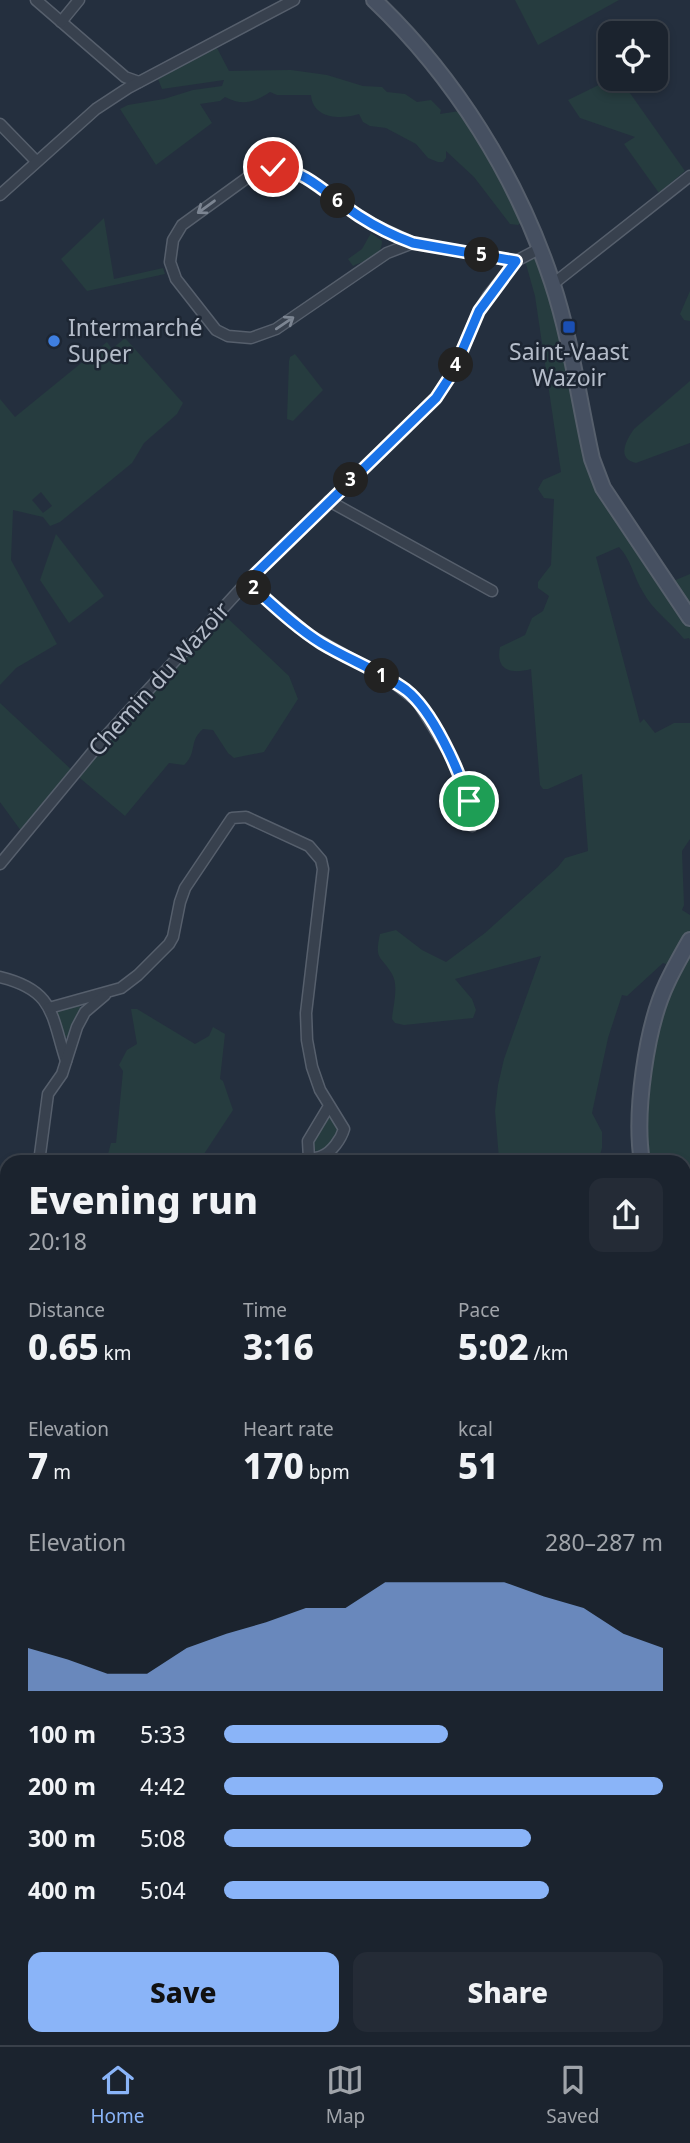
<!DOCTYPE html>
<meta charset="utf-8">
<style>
body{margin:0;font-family:"Noto Sans",sans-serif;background:#242b36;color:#f1f3f6;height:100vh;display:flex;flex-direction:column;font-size:26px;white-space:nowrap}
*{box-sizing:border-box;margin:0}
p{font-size:23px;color:#a0a4aa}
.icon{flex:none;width:38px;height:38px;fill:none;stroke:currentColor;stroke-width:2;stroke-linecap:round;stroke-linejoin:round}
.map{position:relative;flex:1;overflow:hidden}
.sheet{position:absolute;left:0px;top:1155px;width:691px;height:891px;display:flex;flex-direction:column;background:#1b232e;border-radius:21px 21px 0 0;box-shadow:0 4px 10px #0003,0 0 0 2px #39404a}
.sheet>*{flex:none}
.controls{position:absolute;left:598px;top:21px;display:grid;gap:14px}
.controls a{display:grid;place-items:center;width:70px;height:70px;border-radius:14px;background:#1b232e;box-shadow:0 4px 10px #0003,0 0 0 2px #39404a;font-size:35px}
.pin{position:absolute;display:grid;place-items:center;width:60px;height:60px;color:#fff;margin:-30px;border:4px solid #fff;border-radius:50%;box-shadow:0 2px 7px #0007}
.km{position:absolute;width:35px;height:35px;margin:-18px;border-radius:50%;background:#222;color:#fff;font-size:19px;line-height:35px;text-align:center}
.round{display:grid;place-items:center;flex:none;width:74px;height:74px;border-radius:14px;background:#242b36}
.overview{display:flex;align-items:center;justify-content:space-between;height:119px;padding:0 28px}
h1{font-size:38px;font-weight:800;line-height:52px}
.metrics{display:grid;grid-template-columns:repeat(3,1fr);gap:10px;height:119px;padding:7px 28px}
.metrics div{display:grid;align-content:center}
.metrics b{font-size:35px;font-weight:800}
.metrics small{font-size:19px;font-weight:400}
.metrics p{font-size:19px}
.chart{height:196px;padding:14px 28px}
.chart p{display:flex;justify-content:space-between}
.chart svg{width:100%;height:126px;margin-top:7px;fill:#8ab4f8;opacity:.7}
.cta{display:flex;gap:14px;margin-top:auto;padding:14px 28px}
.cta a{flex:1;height:80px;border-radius:14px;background:#8ab4f8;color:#111;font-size:28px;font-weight:800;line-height:80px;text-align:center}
.cta a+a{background:#242b36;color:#f1f3f6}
ul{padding:0 28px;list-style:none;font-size:23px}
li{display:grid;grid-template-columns:112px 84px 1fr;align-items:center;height:52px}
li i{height:18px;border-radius:9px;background:#8ab4f8}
.menu{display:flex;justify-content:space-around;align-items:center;height:98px;border-top:2px solid #39404a;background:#1b232e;font-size:19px;color:#a0a4aa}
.menu a{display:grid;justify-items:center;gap:4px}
.menu .on{color:#8ab4f8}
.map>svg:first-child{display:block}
.green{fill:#263c3f;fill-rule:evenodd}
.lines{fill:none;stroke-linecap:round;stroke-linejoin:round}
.street-casing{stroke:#565f6c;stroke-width:13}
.secondary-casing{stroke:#565f6c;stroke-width:18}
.street{stroke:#38414e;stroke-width:10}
.secondary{stroke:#465061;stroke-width:14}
.oneway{stroke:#7c8592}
.route-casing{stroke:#fff;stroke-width:14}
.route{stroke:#1a73e8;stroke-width:9}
.transit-dot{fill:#1a4fb4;stroke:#1d2633;stroke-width:2.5}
.shop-dot{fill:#3f7fe0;stroke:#1d2633;stroke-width:2.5}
.labels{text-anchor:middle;stroke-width:5;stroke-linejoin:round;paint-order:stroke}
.poi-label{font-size:23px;fill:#b4bcc9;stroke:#1d2633;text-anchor:start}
.street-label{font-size:23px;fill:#b4bcc9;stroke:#1d2633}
</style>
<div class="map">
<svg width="690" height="2045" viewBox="0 0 690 2045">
<rect width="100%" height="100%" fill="#242f3e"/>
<!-- green -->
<g class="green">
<path d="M515,0h104l-81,45z"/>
<path d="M217,48l12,23 62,-1 36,5 36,11 19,1 5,5 18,2 12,8 14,-2 10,10 -1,4 26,-4 17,26 39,86 -4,3 -8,-1 -36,-47 -28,-26v7l-3,4h-5l-10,-4 -12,-14 -30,-16 -16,-2 -7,-4 -4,-8c-18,6 -46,5 -48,-19h-34l-7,-3c-16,11 -28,14 -45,5l-5,4 -20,3 12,19 -56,42 -36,-56 8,-4 36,-6 29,-9 29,-4 2,-6 -62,9 -4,-10z"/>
<path d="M611,79h9l65,92 -26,22 -35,-49 11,-7 -55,-19 -12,-18z"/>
<path d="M104,218l10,61 49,-11 2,6 -78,17 -26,-32z"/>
<path d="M371,233l11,8c0,16 -16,19 -29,25l-5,-7 14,-10z"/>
<path d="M539,249l53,210 74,125 24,-10v66l-1,-2 -5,1c-13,-17 -31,-28 -41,-47 -9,-14 -12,-33 -24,-45l-23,10 44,166 4,-4 11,14 19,-10h16v116l-8,12 2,54 -2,5 8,5v401l-6,-18v-136h-42l3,-92 30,-103 -12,-4 -36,33 -5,-1 -14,43 -16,75 10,19v16l-4,14h-103l4,-3 -4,-48 3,-26 6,-26 37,-103 -86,23 17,20 4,11 -3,8 -69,7 -9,-2 -3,-4c1,-13 7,-33 0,-45 -11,-19 -18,-13 -12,-40l16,-4 26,20 24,12 39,-29 73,-66 7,-9 23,-7 -6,-77 -34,15h-5l-3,-4 -9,-116c-18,5 -36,3 -31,-22l25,-12 7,-17 11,-7 6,-15 -11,-8v-6l13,-17 3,-66 -10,-1 -6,-9 5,-9 18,-8 -26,-176 -11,-39z"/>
<path d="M690,291v30l-6,-1 -4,-6z"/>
<path d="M125,338l58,65 -6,11 -33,29 -12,20 -72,59 -10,4 -7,-9 -30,-7 -2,50 46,84 -41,24 -16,17v-286l15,18 92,-75 5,7zM41,492l11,14 -9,7 -11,-13z"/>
<path d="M295,354l28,36 -30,31 -6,-2 2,-58 1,-4z"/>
<path d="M690,381v62l-54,20c-20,-4 -10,-23 -2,-34z"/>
<path d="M56,534l48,62 -35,27 -29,-43z"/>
<path d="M220,611l69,65 9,23 -34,53 -30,6 -6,-5 -15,-23 -10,-1c-15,13 -5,23 -19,36l-15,-2 -44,53 -50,-42 -51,61 -24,-33v-99l75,70z"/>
<path d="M78,1005l4,3 -14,29h-3l-8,-20 1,-6z"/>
<path d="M131,1009h6l58,35 14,-8 4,-9 12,7 -5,45 3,2 10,29 -31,47 -7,5h-83l-5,-4 4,-15h5l7,-72 -4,-6 8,-15 10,-6z"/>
<path d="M330,1117l10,10c-2,11 -12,23 -23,25l-4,-4 -1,-8z"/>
<path d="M0,1321l7,5v692l-7,-2z"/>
<path d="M684,1560c6,17 6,35 0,52l6,14v15l-6,3z"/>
<path d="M690,1766v279h-23v-6h17v-271z"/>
<path d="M31,2039h94l30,6h-133z"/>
<path d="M253,2039h28l17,4 1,-4h218l1,6h-266z"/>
</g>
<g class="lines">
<defs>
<g id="street">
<path d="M36,0l89,77 14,5"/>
<path d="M61,22l18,-22"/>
<path d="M0,124l36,37"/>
<path d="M0,195l96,-86 32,-21 166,-88"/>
<path d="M413,243l-26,10 -111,76 -25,9 -23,-2 -12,-6 -40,-51 -6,-17 3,-22 9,-15 69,-50 14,-7 8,-1 15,2 13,6 67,47 45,21 103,18"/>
<path d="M553,284l137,-108"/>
<path d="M329,501l163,90"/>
<path d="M247,582l62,53 85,48 24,19 35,57 16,42 3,25"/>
<path d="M0,864l105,-127 142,-155 189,-184 17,-26 26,-61 9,-15 28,-35 23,-12"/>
<path d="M0,977c54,13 51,37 66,84"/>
<path d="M49,1008l72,-20 17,-13 31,-31 4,-7 7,-35 5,-14 47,-70 14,-1 63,29 12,14 2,9 -17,144 1,27 5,27 8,23 24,39c-3,10 -12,23 -22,27 -6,3 -10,1 -15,6"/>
<path d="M309,1159l-1,-18 21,-35"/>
<path d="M39,1162l9,-68 14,-20 15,-47 8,-15 20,-17"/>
</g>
<g id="secondary">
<path d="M374,0c80,76 143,176 178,282 19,57 27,119 40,177l11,29 87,130"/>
<path d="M642,1162c-8,-48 4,-135 25,-179 7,-15 15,-29 23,-43"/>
<path d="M684,1298l6,18"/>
<path d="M0,1321l7,5"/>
<path d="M684,1644l6,-3"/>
<path d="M0,2016l7,3"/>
<path d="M69,2039l19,6"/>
</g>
</defs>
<!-- street casing -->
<use href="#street" class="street-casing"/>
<!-- secondary casing -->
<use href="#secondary" class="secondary-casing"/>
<!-- street -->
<use href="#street" class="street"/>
<!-- secondary -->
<use href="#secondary" class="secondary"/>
</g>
<!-- one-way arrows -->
<defs><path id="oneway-shaft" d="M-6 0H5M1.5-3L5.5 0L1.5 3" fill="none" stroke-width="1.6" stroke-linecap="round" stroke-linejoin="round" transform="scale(1.75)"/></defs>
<g class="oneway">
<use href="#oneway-shaft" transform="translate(206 207) rotate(144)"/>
<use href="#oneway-shaft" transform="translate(285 323) rotate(-34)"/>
</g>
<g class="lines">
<defs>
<path id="route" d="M273,167c33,2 59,32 86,49 17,11 35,20 54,27l103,18 -37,50 -26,61 -17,26 -189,184c24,21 47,44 74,61 28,17 59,28 85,47 27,21 52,79 63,111"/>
</defs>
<!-- route casing -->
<use href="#route" class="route-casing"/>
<!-- route -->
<use href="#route" class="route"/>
</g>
<!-- markers -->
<rect class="transit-dot" x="562" y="320" width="14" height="14" rx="3.5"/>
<circle class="shop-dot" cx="54" cy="341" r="7"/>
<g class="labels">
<!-- poi labels -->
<g class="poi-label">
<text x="68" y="336">Intermarché<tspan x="68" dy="26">Super</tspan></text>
<text x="569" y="360" text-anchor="middle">Saint-Vaast<tspan x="569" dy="26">Wazoir</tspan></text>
</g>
<!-- street labels -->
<g class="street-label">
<text transform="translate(159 679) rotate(-48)" y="8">Chemin du Wazoir</text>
</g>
</g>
</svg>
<div class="controls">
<a><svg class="icon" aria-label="locate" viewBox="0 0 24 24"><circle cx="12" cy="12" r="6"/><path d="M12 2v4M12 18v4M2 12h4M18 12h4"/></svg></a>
</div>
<div class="pin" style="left:469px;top:801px;background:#1e9e55"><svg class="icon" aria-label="arrive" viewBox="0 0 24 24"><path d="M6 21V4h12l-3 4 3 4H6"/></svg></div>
<div class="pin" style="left:273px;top:167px;background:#d93025"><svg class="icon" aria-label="check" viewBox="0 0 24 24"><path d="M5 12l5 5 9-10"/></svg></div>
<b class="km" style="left:382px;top:676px">1</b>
<b class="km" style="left:254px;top:588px">2</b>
<b class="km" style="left:351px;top:480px">3</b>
<b class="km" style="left:456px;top:365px">4</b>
<b class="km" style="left:482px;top:255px">5</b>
<b class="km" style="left:338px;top:201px">6</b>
<section class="sheet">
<div class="overview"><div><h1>Evening run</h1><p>20:18</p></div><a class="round"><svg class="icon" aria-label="share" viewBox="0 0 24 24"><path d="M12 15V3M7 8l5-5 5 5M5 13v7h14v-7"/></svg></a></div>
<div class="metrics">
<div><p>Distance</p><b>0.65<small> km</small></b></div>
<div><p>Time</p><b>3:16</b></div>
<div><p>Pace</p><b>5:02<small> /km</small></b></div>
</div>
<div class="metrics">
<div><p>Elevation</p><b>7<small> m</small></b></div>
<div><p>Heart rate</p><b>170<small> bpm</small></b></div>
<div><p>kcal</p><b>51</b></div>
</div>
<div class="chart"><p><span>Elevation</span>280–287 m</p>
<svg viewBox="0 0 160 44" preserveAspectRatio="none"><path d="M0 44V29L10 33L20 38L30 38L40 29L50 24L60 20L70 15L80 15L90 6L100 6L110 6L120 6L130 11L140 15L150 24L160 29V44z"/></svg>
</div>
<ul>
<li><b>100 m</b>5:33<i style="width:51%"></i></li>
<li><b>200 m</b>4:42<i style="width:100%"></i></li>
<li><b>300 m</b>5:08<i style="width:70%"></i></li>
<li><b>400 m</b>5:04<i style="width:74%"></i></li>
</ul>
<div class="cta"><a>Save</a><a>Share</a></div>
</section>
</div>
<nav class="menu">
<a class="on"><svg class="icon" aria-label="home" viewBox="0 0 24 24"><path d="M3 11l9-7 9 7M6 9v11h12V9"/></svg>Home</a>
<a><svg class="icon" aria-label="map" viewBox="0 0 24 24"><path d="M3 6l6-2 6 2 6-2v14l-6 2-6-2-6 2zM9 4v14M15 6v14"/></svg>Map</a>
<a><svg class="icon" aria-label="saved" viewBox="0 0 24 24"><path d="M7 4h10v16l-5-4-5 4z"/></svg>Saved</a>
</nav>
